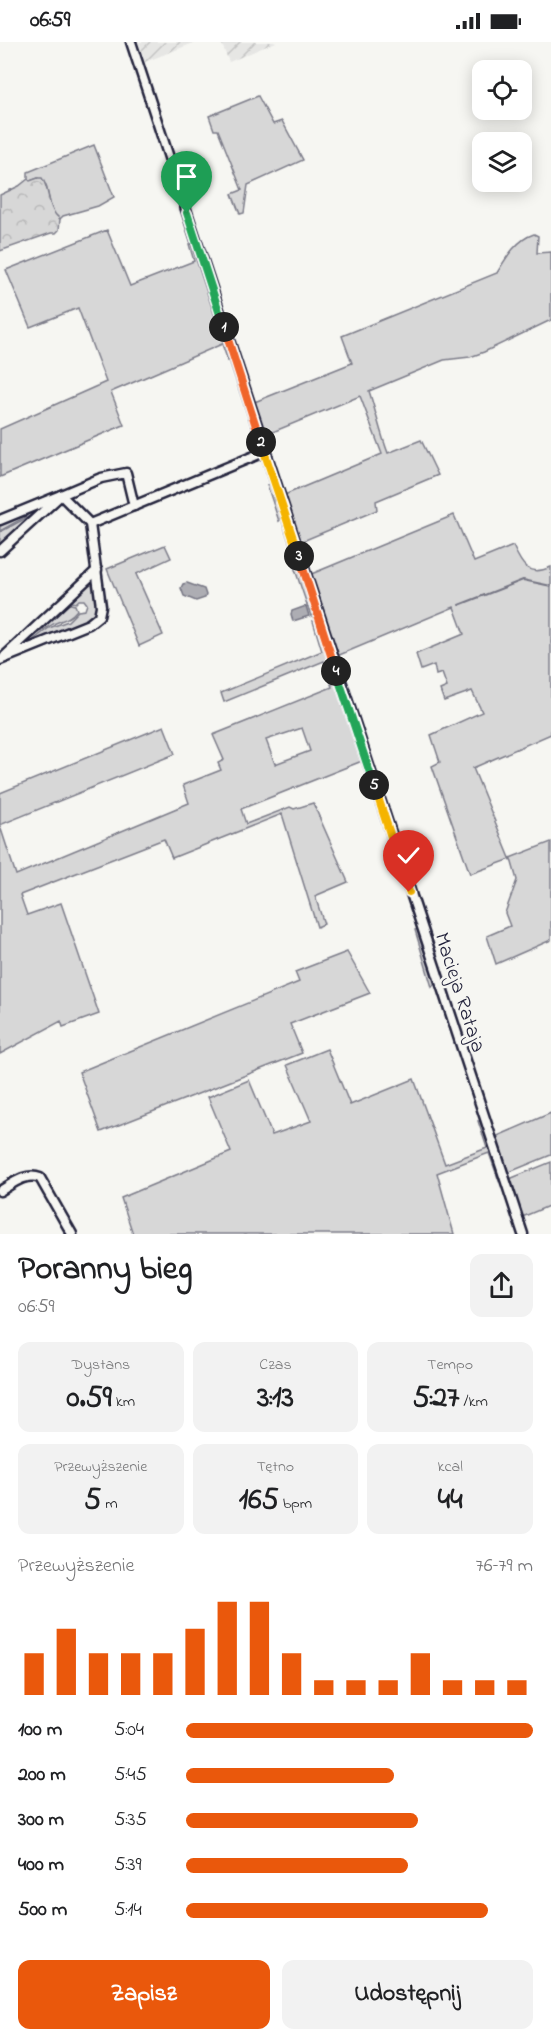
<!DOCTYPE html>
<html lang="pl">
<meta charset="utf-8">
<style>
body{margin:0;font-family:"Indie Flower",sans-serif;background:#f2f2f2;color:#202124;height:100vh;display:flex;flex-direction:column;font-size:22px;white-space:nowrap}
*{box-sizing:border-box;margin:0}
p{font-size:20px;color:#757577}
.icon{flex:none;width:33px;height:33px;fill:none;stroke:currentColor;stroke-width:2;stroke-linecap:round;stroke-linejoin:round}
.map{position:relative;height:1192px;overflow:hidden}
.details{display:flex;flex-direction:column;background:#fff;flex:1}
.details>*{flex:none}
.tools{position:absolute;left:472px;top:18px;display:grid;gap:12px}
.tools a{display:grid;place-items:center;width:60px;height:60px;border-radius:12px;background:#fff;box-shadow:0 3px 15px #0003;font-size:30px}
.pin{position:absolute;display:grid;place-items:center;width:51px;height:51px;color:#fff;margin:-62px -26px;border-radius:50% 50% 50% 0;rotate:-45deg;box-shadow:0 0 6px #0007}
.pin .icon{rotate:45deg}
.km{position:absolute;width:30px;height:30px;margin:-15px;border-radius:50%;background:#222;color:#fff;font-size:16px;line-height:30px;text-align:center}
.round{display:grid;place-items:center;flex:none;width:63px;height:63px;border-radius:12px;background:#f2f2f2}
.summary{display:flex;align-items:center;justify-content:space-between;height:102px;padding:0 18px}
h1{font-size:33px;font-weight:800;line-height:45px}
.figures{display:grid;grid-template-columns:repeat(3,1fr);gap:9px;height:102px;padding:6px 18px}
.figures div{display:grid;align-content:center;border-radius:12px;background:#f2f2f2;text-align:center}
.figures b{font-size:30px;font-weight:800}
.figures small{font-size:16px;font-weight:400}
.figures p{font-size:16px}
.chart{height:168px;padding:12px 18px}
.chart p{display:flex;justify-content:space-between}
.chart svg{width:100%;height:108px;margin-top:6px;stroke:#ea580c;stroke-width:6}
.action{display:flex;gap:12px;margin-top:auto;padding:12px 18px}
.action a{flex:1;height:69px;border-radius:12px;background:#ea580c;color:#fff;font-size:24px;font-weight:800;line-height:69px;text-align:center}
.action a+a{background:#f2f2f2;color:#202124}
ul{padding:0 18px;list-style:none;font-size:20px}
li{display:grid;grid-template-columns:96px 72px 1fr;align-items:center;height:45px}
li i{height:15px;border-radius:8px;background:#ea580c}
.status{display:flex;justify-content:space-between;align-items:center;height:42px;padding:0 30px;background:#fff;direction:ltr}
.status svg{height:16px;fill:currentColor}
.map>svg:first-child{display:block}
.industrial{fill:url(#industrial-furrows)}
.green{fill:#d7d7d7;stroke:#7c7c89;stroke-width:1.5;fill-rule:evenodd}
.forest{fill:url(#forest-crowns);stroke:#7c7c89;stroke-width:1.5}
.water{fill:#adadb3;stroke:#757583;stroke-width:1.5}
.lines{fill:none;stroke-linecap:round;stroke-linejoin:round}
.stream{stroke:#757583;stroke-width:2}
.minor-casing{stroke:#22223b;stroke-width:13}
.minor{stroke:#f6f6f2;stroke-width:8}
.split-1-casing{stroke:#fff;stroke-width:12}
.split-2-casing{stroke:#fff;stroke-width:12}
.split-3-casing{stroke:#fff;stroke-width:12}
.split-4-casing{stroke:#fff;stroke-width:12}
.split-5-casing{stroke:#fff;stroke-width:12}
.split-6-casing{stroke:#fff;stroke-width:12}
.split-1{stroke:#22a559;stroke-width:8}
.split-2{stroke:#f0652b;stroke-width:8}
.split-3{stroke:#f5b400;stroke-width:8}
.split-4{stroke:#f0652b;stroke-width:8}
.split-5{stroke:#22a559;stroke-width:8}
.split-6{stroke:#f5b400;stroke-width:8}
.labels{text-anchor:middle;stroke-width:5;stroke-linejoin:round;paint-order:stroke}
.street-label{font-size:21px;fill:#22223b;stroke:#f6f6f2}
</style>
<div class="status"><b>06:59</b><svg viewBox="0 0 49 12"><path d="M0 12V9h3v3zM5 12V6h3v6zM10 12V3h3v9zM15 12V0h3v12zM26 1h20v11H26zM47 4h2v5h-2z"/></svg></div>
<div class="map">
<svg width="551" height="1192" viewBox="0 0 551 1192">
<defs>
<pattern id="industrial-furrows" width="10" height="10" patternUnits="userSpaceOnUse" patternTransform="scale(1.5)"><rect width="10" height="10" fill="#e6e6e4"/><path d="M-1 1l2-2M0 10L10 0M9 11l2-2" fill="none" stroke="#c5c5c4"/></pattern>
<pattern id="forest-crowns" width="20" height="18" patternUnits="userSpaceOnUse" patternTransform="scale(1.5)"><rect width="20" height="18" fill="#d7d7d7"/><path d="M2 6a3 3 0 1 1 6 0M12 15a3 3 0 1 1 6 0" fill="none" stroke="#b8b8b9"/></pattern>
</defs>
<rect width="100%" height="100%" fill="#f6f6f2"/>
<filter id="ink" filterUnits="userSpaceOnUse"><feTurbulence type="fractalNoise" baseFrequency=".0167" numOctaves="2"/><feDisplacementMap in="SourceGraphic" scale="12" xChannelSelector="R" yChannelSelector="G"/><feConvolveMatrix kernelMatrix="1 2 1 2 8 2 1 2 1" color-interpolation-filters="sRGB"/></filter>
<g filter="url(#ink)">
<!-- industrial -->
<g class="industrial">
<path d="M139,0h57l-51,20z"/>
<path d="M221,0h55l-47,20z"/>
</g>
<!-- green -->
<g class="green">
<path d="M258,54l15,28 9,-3 21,39 -55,25 -4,28 -4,1 -8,-20 10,-4 -24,-60h-4l-5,-14z"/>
<path d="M94,103l20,52 -16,9 -35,10 -3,3 -8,-7 -6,-27 -8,-7 -8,3 -2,-2v-7z"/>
<path d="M107,188l23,56 64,-25 -5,-17h5l30,95 -2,1 9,19 -3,2 -6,-17 -111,48 13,33 -124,52v-48l106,-47 -28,-74 -48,19 -24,-57z"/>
<path d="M534,192l4,2 -1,17 14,-1v68l-67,32 -14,5 -26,3 -75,31c7,21 11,41 19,62l33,-13 17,35 -62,26 1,9 -79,33 -16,-47 100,-42 -22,-58 -97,40 -11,-33 100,-40 -10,-27 155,-63c9,-15 19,-33 37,-39z"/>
<path d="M272,442l11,33 -4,4 -12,-36z"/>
<path d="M26,471l1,3 -27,15v-7z"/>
<path d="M454,473l20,47 39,-16c9,20 15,31 38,21v167l-78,34 37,90 41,-16v98l-55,24 -9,-28 23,-10 -5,-13 12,-33 -6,-21 -41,15 -38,-108 8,-4 -9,-27 51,-23 -10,-21 -28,10 -4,-11 7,-3 -5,-14 -6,2 -2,-10 -13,5 -5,-16 48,-20 -10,-27 -117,49 -28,-81z"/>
<path d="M28,475l3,2 -31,28v-15z"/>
<path d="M165,503l6,13 -35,16 27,61 -24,11 -32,-77z"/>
<path d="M294,508l20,63 -3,3 -22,-64z"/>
<path d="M89,540l6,4 3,23 -5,9 -64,28v-3l20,-15 19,-7 10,-10 7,-1 2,-6 -3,-4h-5l-3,3 -8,-2z"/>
<path d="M66,561l9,2 2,5c-10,12 -17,9 -29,17 -7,4 -13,9 -20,15l-2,-2z"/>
<path d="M313,579l4,1 18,55 -5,2 -6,-18 -100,41 -3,-9 101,-42z"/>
<path d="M331,642h5l2,3 24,74 -121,48 5,15 44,-17 4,2 19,-6 35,79 -33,14 9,28 -7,3 -35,-113 -110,44 -8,-19 -144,56 7,20 34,-12 38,111 -36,13 -2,-6 -61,33v-228l16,49 173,-72 -6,-18 38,-15 -3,-7 6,-3 -11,-25 119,-48zM302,686l8,23 -35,13 -9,-24z"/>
<path d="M164,684l11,28 -175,71v-32z"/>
<path d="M418,887l17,54 -3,4 -17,-57z"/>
<path d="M347,910l23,41 -80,31 12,29 -201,79 -22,-60 220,-90 -4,-10z"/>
<path d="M327,1007l23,56 64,-26 31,85 42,-16 -9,-27h3l20,57 -2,3 -10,-28 -52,20 17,61h-321l-12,-36 110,-46 -23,-55 41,-17 23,55 39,-14 -24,-56z"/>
<path d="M551,1071v42l-44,18 -14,-35z"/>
<path d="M551,1120v43l-31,13 -13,-38z"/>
</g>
<!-- forest -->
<path class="forest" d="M38,136h4c9,13 4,30 18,41l-1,11 -3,3h-5l-51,18v-56l19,-9 9,-7 2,2z"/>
<!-- water -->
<g class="water">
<path d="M187,541l17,6 2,6 -1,3 -9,3 -12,-5 -3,-8 2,-4z"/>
<path d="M306,564l3,10 -16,5 -2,-7 1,-3z"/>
</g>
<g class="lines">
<!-- stream -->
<path class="stream" d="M459,563l64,-25 28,6"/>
<defs>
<g id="minor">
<path d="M131,0l392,1192"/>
<path d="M0,478l61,-25 29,29 11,82 -2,10 -10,8 -89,36"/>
<path d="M90,482l174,-72"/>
<path d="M0,509l61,-56 40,-17 25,-5 8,33"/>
<path d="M5,614l92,-86"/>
<path d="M0,1149c12,-7 26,-19 40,-13l32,56"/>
</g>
</defs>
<!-- minor casing -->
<use href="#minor" class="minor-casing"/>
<!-- minor -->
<use href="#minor" class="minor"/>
</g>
</g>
<g class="lines" filter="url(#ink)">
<defs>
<path id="split-1" d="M187,171l37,114"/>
<path id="split-2" d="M224,285l37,115"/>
<path id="split-3" d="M261,400l38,114"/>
<path id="split-4" d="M299,514l37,115"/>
<path id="split-5" d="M336,629l38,114"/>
<path id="split-6" d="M374,743l35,107"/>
</defs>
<!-- split-1 casing -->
<use href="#split-1" class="split-1-casing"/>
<!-- split-2 casing -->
<use href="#split-2" class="split-2-casing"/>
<!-- split-3 casing -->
<use href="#split-3" class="split-3-casing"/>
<!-- split-4 casing -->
<use href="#split-4" class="split-4-casing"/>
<!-- split-5 casing -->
<use href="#split-5" class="split-5-casing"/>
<!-- split-6 casing -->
<use href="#split-6" class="split-6-casing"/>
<!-- split-1 -->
<use href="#split-1" class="split-1"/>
<!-- split-2 -->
<use href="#split-2" class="split-2"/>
<!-- split-3 -->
<use href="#split-3" class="split-3"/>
<!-- split-4 -->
<use href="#split-4" class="split-4"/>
<!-- split-5 -->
<use href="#split-5" class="split-5"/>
<!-- split-6 -->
<use href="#split-6" class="split-6"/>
</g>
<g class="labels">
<!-- street labels -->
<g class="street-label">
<text transform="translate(461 950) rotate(72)" y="7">Macieja Rataja</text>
</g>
</g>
</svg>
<div class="tools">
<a><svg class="icon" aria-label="locate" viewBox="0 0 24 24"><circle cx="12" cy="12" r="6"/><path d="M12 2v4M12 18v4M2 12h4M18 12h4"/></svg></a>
<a><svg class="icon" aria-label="layers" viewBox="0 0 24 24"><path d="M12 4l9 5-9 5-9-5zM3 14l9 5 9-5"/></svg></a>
</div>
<div class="pin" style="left:187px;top:171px;background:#1e9e55"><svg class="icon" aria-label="arrive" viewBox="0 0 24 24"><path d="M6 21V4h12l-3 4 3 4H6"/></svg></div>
<div class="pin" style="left:409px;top:850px;background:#d93025"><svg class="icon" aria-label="check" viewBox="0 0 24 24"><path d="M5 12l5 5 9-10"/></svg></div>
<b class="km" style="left:224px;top:285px">1</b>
<b class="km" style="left:261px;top:400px">2</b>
<b class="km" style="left:299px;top:514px">3</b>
<b class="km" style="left:336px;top:629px">4</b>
<b class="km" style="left:374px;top:743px">5</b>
</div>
<section class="details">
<div class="summary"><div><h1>Poranny bieg</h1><p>06:59</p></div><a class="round"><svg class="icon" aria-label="share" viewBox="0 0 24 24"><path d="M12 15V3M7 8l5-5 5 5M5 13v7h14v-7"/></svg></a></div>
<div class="figures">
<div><p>Dystans</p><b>0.59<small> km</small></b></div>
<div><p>Czas</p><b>3:13</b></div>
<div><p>Tempo</p><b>5:27<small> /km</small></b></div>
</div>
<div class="figures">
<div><p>Przewyższenie</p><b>5<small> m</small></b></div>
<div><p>Tętno</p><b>165<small> bpm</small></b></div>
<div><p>kcal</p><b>44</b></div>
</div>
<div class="chart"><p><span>Przewyższenie</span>76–79 m</p>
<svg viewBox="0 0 160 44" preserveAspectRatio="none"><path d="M5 44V27M15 44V17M25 44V27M35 44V27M45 44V27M55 44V17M65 44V6M75 44V6M85 44V27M95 44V38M105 44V38M115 44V38M125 44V27M135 44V38M145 44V38M155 44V38"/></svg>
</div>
<ul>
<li><b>100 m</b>5:04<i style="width:100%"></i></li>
<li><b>200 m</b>5:45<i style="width:60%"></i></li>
<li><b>300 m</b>5:35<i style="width:67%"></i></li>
<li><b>400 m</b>5:39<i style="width:64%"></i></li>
<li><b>500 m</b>5:14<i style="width:87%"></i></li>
</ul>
<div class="action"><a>Zapisz</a><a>Udostępnij</a></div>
</section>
